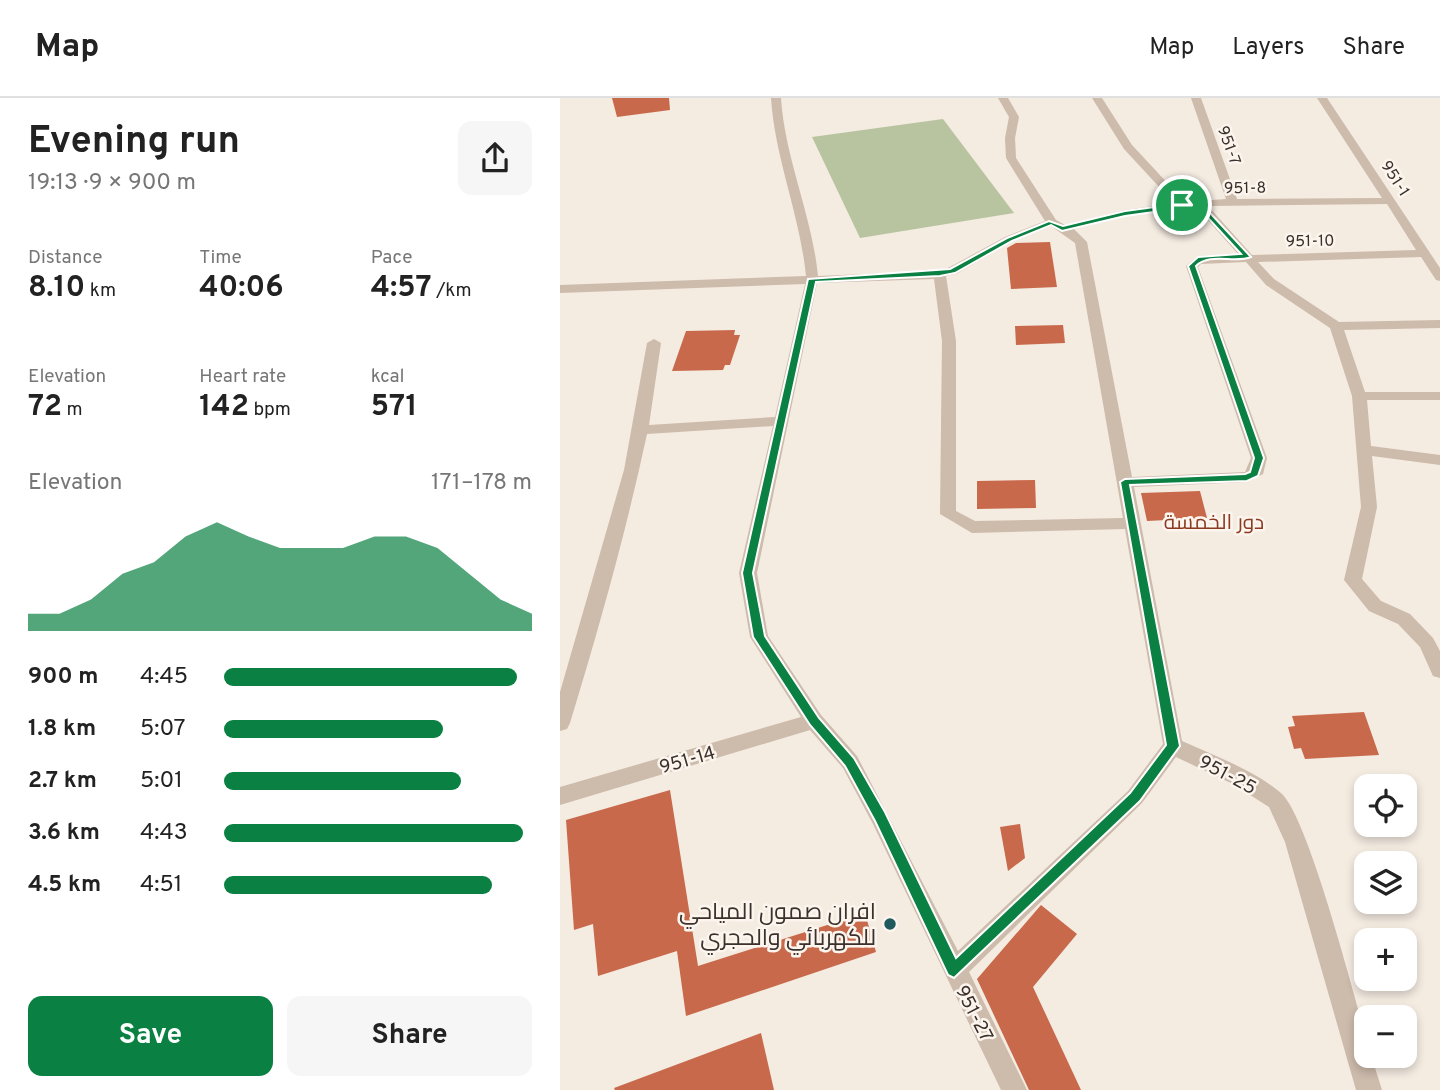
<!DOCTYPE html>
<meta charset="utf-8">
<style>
body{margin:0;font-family:Overpass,Cairo,sans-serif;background:#f6f6f6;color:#222;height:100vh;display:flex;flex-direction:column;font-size:26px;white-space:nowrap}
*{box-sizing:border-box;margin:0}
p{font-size:23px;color:#767676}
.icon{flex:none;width:38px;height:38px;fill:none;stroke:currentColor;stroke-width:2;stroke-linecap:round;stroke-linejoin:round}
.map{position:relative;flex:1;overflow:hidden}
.details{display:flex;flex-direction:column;background:#fff;width:560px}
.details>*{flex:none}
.buttons{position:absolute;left:794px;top:676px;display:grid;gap:14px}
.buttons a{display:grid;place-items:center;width:63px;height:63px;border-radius:14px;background:#fff;box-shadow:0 4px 10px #0003;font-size:35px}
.pin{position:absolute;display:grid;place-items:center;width:60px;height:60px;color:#fff;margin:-30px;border:4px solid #fff;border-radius:50%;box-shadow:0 2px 7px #0007}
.round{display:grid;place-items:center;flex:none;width:74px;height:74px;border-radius:14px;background:#f6f6f6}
.overview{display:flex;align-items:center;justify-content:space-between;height:119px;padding:0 28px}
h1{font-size:38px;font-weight:700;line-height:52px}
.stats{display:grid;grid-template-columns:repeat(3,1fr);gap:10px;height:119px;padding:7px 28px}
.stats div{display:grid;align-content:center}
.stats b{font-size:30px;font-weight:700}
.stats small{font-size:19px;font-weight:400}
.stats p{font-size:19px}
.chart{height:196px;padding:14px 28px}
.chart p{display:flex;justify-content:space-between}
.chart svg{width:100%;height:126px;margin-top:7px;fill:#0b8043;opacity:.7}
.primary-button{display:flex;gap:14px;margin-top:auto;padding:14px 28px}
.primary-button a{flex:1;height:80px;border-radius:14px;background:#0b8043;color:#fff;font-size:28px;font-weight:700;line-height:80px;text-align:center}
.primary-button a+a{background:#f6f6f6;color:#222}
ul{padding:0 28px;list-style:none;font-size:23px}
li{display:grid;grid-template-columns:112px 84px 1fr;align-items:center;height:52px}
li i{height:18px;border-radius:9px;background:#0b8043}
header{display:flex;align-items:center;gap:42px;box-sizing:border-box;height:98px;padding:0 35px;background:#fff;border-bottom:2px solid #e0e0e0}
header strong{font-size:33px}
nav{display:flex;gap:38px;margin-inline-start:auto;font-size:24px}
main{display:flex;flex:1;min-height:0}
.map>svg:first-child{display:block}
.green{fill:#b8c4a0}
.building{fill:#c8694b}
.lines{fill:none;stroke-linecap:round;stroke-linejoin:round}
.minor{fill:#cdbbac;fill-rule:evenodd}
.route{fill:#0b8043;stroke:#fff;stroke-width:2;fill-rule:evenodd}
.poi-dot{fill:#1f5a5e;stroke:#fbf5ee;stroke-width:2.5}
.labels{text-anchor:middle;stroke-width:5;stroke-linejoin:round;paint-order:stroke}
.far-street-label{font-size:16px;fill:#3b302b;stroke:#fbf5ee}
.street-label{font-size:19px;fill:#3b302b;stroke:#fbf5ee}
.neighbourhood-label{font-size:21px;fill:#8c3b22;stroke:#fbf5ee}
.near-poi-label{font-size:23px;fill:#3b302b;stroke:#fbf5ee;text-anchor:end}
</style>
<header>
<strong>Map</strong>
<nav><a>Map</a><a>Layers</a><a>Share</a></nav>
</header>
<main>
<section class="details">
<div class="overview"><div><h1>Evening run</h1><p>19:13 · 9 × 900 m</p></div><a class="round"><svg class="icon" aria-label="share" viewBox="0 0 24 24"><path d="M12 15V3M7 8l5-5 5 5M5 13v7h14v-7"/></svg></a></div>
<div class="stats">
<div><p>Distance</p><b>8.10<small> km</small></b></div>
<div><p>Time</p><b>40:06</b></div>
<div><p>Pace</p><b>4:57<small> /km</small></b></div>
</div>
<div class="stats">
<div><p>Elevation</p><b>72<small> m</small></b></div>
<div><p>Heart rate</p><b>142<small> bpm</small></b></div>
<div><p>kcal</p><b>571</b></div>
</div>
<div class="chart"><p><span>Elevation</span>171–178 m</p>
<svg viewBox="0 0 160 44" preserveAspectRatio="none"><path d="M0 44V38L10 38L20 33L30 24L40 20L50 11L60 6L70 11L80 15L90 15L100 15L110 11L120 11L130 15L140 24L150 33L160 38V44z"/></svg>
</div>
<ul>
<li><b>900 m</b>4:45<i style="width:95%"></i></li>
<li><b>1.8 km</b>5:07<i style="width:71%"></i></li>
<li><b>2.7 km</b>5:01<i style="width:77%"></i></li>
<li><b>3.6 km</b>4:43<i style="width:97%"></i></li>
<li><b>4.5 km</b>4:51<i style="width:87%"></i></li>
</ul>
<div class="primary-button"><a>Save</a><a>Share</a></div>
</section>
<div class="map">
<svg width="880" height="992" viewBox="0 0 880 992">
<rect width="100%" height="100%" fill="#f4ebe1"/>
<!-- green -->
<path class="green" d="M383,21l71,94 -154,25 -48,-101z"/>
<!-- building -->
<g class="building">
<path d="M52,0h57l1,12 -53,7z"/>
<path d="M490,144l7,45 -46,2 -4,-41 9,-5z"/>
<path d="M503,227l2,18 -49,2 -1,-19z"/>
<path d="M175,232l-1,5h6l-10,30h-5l-2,5 -51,1 14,-40z"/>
<path d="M475,382l1,28 -59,1v-28z"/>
<path d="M640,393l7,27 -60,3 -6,-28z"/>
<path d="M804,614l15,43 -74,4 -4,-11 -7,1 -6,-22 7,-1 -3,-10z"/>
<path d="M110,692l28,176 167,-53 11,39 -190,64 -9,-65 -79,25 -5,-52 -19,6 -8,-110z"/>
<path d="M460,726l5,34 -17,13 -8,-44z"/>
<path d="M481,807l36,29 -44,53 48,103h-52l-52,-111z"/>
<path d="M201,935l13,57h-159l-1,-2z"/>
</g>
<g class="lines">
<!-- minor -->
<path class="minor" d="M211,0h10c4,61 31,117 37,178l117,-5 13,-3 57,-31 40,-16 -39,-63 -1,-20 4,-21 -11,-19h10l11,19 -4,21 1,20 40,62 9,5 60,-15 49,-7 -50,-54 -32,-51h10l30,47 53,57 41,-3 -35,-101h10l36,101 145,-1 -65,-100h10l113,170v13l-4,-1 -15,-23 -163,5 16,17 65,43 101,-2v8l-96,2 21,62h75v8h-73l4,46 69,9v10l-68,-9 5,51 -15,72 19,22 29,13 23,24 7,13v27l-7,-2 -13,-29 -22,-23 -29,-13 -25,-31 17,-73 -9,-111 -22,-68 -64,-43 -20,-23 -45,2 -3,3 69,191 -4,16 -16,8 -113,5 48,254c33,15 72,29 99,52 27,23 73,203 86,247v15h4l11,35h-26l-71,-248 -16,-35 -36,-23 -57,-27 -34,46 -173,169 58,118h-26l-128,-266 -30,-56 -33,-38 -250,75v-18l241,-70 -51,-80 -11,-64 34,-147 -126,8c-21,98 -48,194 -77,289l-3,6 -7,2v-39l64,-222 23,-127 7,-4 7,4 -12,82 126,-8 30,-133 -245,9v-8l246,-9c-6,-61 -31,-117 -35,-178zM827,106l29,46 -164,5 -44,-49zM636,109l43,48 -41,1 -12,10 65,192 -6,14 -113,5 -45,-235 -13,-13 51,-13zM491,128l24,17 48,275 -148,3 -19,-10v-170l-10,-65 10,-2 57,-33zM374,181l8,62 -2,173 32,19 153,-4 38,215 -35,47 -170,160 -101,-195 -36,-41 -53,-79 -11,-63 60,-290z"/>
</g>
<!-- route -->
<path class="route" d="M639,103l52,56c-16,7 -41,-5 -55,9l68,192 -6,18 -11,5 -117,4 50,261 -40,55 -186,177 -6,-3 -73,-154 -30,-55 -35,-41 -57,-88 -11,-64 66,-294 142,-10 57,-31 42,-17 14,5 62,-15zM637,108l44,48 -43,3 -10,9 66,192 -4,14 -5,2 -120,5 -5,3 46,263 -36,48 -174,165 -71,-146 -31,-54 -35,-40 -54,-82 -12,-63 63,-291 124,-6 15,-3 57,-32 39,-16 11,6 63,-15z"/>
<!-- markers -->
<circle class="poi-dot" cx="330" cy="826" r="7"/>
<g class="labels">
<!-- far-street labels -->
<g class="far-street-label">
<text transform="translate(670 47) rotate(70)" y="6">951-7</text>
<text transform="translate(836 80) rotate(57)" y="6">951-1</text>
<text transform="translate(685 89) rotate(-1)" y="6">951-8</text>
<text transform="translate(750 142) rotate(-1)" y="6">951-10</text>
</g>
<!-- street labels -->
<g class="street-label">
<text transform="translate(127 661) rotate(-16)" y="7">951-14</text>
<text transform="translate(668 676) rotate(28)" y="7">951-25</text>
<text transform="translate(415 915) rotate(63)" y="7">951-27</text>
</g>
<!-- neighbourhood labels -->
<g class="neighbourhood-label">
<text x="654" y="431">دور الخمسة</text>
</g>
<!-- near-poi labels -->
<g class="near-poi-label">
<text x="316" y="821">افران صمون المياحي<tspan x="316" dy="26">للكهربائي والحجري</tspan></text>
</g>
</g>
</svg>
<div class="buttons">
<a><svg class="icon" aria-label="locate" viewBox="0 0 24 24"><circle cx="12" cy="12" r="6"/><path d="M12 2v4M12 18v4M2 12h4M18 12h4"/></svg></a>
<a><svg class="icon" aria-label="layers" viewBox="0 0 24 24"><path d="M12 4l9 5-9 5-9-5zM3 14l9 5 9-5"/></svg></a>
<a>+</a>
<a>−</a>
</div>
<div class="pin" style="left:622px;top:107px;background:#1e9e55"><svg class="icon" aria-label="arrive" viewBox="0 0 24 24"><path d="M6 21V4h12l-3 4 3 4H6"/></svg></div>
</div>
</main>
